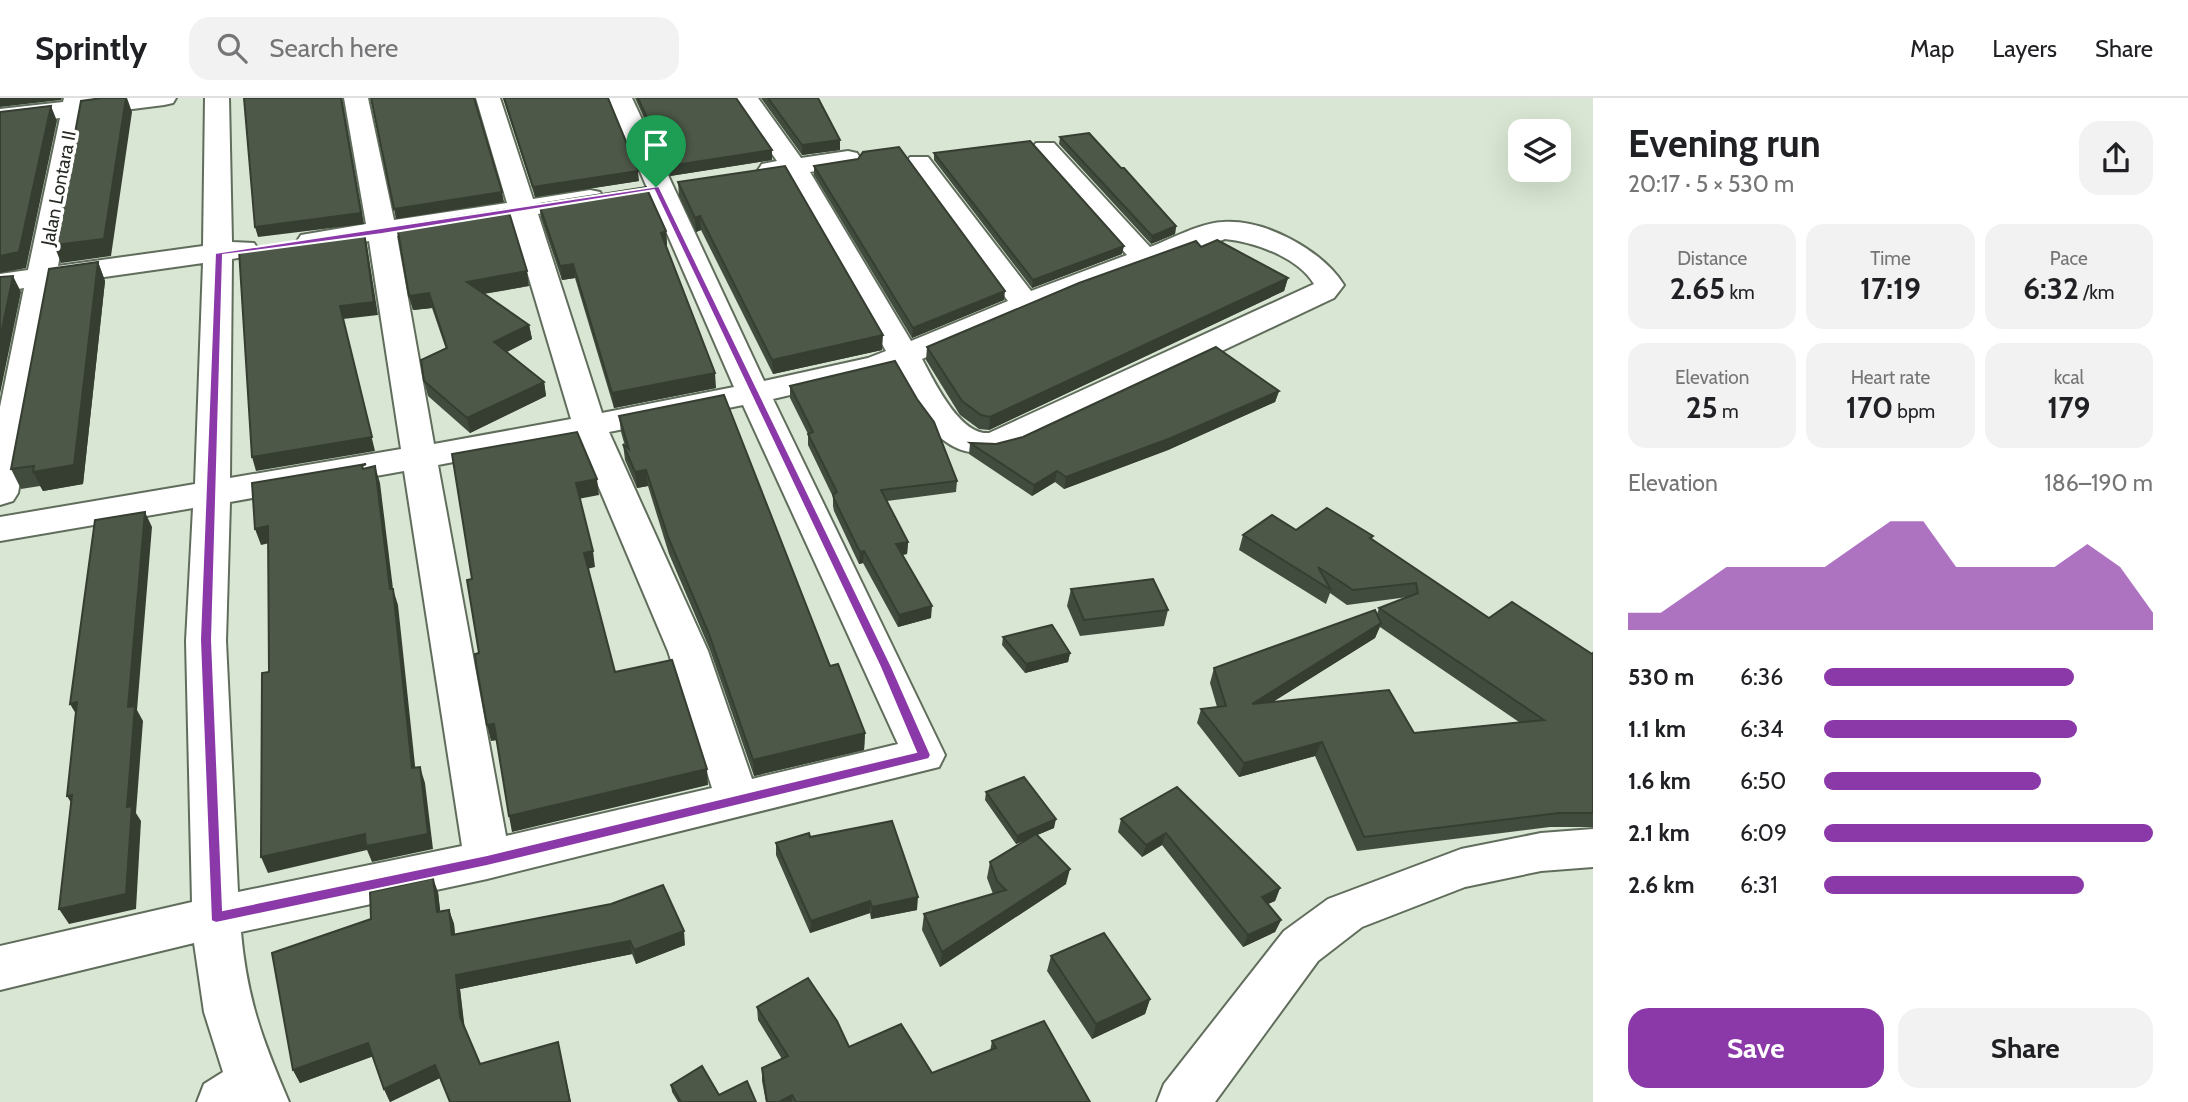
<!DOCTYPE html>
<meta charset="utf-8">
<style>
body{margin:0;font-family:Cabin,sans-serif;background:#f2f2f2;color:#202124;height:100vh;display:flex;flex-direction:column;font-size:26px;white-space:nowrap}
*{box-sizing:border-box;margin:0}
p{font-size:23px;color:#757577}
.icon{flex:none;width:38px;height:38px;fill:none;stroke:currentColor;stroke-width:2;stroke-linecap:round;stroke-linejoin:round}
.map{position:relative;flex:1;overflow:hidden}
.panel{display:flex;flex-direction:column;background:#fff;width:595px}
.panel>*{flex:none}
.controls{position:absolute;left:1508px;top:21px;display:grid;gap:14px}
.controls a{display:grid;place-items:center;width:63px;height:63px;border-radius:14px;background:#fff;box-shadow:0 7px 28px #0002;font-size:35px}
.pin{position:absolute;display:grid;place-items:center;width:60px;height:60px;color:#fff;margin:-72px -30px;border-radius:50% 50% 50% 0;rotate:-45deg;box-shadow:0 0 7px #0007}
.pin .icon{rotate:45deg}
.round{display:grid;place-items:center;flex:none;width:74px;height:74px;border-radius:21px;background:#f2f2f2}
.summary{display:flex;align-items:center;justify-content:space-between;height:119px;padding:0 35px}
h1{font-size:38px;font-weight:700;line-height:52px}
.figures{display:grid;grid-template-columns:repeat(3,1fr);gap:10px;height:119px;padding:7px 35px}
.figures div{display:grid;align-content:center;border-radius:18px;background:#f2f2f2;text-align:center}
.figures b{font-size:30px;font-weight:700}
.figures small{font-size:19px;font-weight:400}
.figures p{font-size:19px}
.chart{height:196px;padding:14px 35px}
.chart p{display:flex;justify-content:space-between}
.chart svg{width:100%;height:126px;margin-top:7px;fill:#8b39a8;opacity:.7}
.button{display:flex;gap:14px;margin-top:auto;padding:14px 35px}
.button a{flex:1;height:80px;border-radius:21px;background:#8b39a8;color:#fff;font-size:28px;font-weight:700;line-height:80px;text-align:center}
.button a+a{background:#f2f2f2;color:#202124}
ul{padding:0 35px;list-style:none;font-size:23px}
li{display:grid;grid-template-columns:112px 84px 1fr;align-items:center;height:52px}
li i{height:18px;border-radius:9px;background:#8b39a8}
header{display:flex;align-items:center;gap:42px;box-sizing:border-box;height:98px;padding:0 35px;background:#fff;border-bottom:2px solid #e0e0e0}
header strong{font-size:33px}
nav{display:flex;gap:38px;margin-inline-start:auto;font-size:24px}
.search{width:490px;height:63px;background:#f2f2f2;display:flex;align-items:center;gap:18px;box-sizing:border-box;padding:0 24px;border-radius:21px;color:#757577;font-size:26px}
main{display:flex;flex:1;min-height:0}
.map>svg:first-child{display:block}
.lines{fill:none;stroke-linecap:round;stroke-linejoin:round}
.minor-casing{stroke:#616d5c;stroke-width:4}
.minor{fill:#fff;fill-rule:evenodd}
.wall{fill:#424c3e;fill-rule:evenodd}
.shaded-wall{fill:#363e32}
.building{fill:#4d5848;stroke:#363e32;stroke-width:2}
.route{fill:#8b39a8;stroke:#fff;stroke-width:2;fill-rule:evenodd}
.labels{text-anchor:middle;stroke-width:7;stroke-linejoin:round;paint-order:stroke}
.far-street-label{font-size:19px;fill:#252a23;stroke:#fff}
</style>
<header>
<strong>Sprintly</strong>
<div class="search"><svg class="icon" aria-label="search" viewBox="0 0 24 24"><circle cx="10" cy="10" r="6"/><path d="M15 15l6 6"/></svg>Search here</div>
<nav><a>Map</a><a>Layers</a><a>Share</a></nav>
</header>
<main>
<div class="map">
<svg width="1593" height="1004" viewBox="0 0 1593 1004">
<rect width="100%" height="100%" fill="#d9e6d3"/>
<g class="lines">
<defs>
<g id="minor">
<path d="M64,0h112l-3,5 -9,2 -79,10 -27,151 145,-20 2,-148h24l3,144 22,1 4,6 -4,6 -22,4 -2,219 171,-29 -32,-208 -58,9 -10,-3 -4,-6 4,-6 65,-11 -22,-126h24l26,122 113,-17 -31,-105h24l33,101 57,-9 10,2 4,6 -4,6 -62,10 64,199 132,-26 -126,-289h24l132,283 104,-23 18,-7 -100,-175h-24l-4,-6 4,-6 15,-3 -44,-63h25l43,60 47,-7 9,2 4,6 -4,6 -47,7 101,169 97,-40 -102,-138 4,-6h18l103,134 96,-36 -91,-102 -4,-5 4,-5h18l96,104c22,-8 49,-24 73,-25 42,-3 99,28 121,63l-10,13 -314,148c-73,25 -94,-19 -124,-76l-123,29 172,356 -6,12 -452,112 -246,53c6,68 22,109 48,170h-92l7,-18 19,-12 -19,-60 -10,-69 -194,47v-44l192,-44 -6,-261 7,-133 -193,33v-24l195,-33 8,-221 -148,21 -37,209 -5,8 -13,4v-98l24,-119 -24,4v-18l28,-4 32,-152 -60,7v-16l63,-7zM511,120l60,201 -137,25 -37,-208zM1225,141c29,3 73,18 89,45l-325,149c-29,3 -55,-52 -67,-74l154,-65zM743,307l155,339 -146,35 -44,-128 -99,-219zM578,340l90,213 44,137 -206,48 -68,-371zM404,373l58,375 -224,46 -12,-251 4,-139z"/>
<path d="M1593,731v38l-52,4 -76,16 -103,40 -44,34 -103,141h-58l7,-18 120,-153 44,-32 133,-50 80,-16z"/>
</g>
</defs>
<!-- minor casing -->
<use href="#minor" class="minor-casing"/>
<!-- minor -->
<use href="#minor" class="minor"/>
</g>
<!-- wall -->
<g class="wall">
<path d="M503,0h105l31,83 -104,16z"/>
<path d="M635,0h101l36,52v10l-102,16z"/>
<path d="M761,0h57l22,52 -38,5z"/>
<path d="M1060,39l61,31 55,58 -1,8 -24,10 -92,-100z"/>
<path d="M934,55l188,101 -90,34 -98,-128z"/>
<path d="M858,61l146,141 -92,38 -98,-163v-9z"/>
<path d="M678,84l204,168 -109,24 -72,-144 -5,2 -17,-36z"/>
<path d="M539,106l127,27 1,14h-1l50,143 -102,20 -39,-130 -13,2 -21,-62z"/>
<path d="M1201,149l87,31 -4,13 -295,139 -10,-1 -19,-14 -34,-55 1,-13z"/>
<path d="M98,164l7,19 -22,203 -40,7 -3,-5 -19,3 -10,-20z"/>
<path d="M529,188l-45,8 45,31 3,14 -25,13 37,30 2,14 -76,37 -42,-37 -4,-15 22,-32 -14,-41 -19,2 -4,-14z"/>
<path d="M790,288l167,95 -1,11 -69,9 21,41 -1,12 -5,1 29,63 -33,9 -35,-64 -4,1 -25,-53 -1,-5v-9l-25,-52v-11l-18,-36z"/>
<path d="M1279,293l-4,11 -107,48 -104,39 -9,-7 -23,14 -63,-42 1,-11 26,1z"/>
<path d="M619,318l211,250 35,67 -1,17 -110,26 -44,-126 -41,-96 -21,-68 -11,2 -12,-28 -2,-16 2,2 -4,-14z"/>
<path d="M1243,437l130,1 -1,3 117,79 103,36 1,-1v174h-43l-193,24 -42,-95 -76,21 -42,-54 4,-14 16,-2 -7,-24 4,-15 163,-54 2,-6 29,-11 -61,8 -17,-12 -4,11 -87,-54zM1380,529l139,95 -105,11 -140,-32 101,-63z"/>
<path d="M1071,491l97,21 -4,16 -84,10 -13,-30z"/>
<path d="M1003,539l67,16 -2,9 -43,11 -23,-28z"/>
<path d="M1177,689l103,101 -5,13 -7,3 13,16 -6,12 -32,15 -81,-102 -20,12 -24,-25 3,-13z"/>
<path d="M986,694l68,36 -17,7 29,49 -126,83 -18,-37 2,-16 69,-20 -6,-16 3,-16 36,-22 -10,4 -31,-44z"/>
<path d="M810,739l107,73 -46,9 -1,-6 -60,20 -34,-78v-12z"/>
<path d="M438,794l2,20 9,-2 5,14 1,10 230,11 -49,19 -4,-10 -172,35 4,38 16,37 78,-22 13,60h-121l-10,-24 -50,24 -6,-13 -11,-33 -73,27 -7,-13 78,-151z"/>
<path d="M1051,858l99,43 -5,15 -53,25 -45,-68z"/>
<path d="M757,909l92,40 83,26 58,-22 2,-10 98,61h-324l-4,-21v-13l20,-9 -24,-39z"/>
<path d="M671,987l48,10 37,7h-78l-6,-10z"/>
</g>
<!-- shaded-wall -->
<g class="shaded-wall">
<path d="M0,0h62l-1,2 -61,7z"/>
<path d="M126,0h1l5,14 -21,144 -50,7 -7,-18z"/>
<path d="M341,0h1l22,126 -106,13 -3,-10z"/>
<path d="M51,8l6,15 -31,147 -26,5v-17z"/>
<path d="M840,42v10l-38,5v-10z"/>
<path d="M772,52v10l-102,16 -1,-10z"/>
<path d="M638,73l1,10 -104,16 -2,-10z"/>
<path d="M502,94l2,10 -108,17 -2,-10z"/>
<path d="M700,118l1,14 -5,2 -1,-14z"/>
<path d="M1176,128l-1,8 -24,10 1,-8z"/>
<path d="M666,133l1,14 -5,2 -1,-14z"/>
<path d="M364,134l3,13 11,70 -35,4 32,132 -119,20 -4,-14 88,-151z"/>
<path d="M1124,148l-2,8 -90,34 1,-8z"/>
<path d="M98,164l7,19 -22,203 -40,7 -10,-19z"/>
<path d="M573,166l2,14 -13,2 -2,-14z"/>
<path d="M527,173l2,15 -60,10 -2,-14z"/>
<path d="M13,178l8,16 -21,102v-55z"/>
<path d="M1288,180l-4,13 -295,139 1,-13z"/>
<path d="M1005,193l-1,9 -92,38 1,-10z"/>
<path d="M429,195l3,15 -19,2 -4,-14z"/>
<path d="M529,227l3,14 -35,18 -3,-15z"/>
<path d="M883,237l-1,15 -109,24 -1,-14z"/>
<path d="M715,275l1,15 -102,20 -2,-15z"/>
<path d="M544,284l2,14 -76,37 -3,-15z"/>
<path d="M1279,293l-4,11 -107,48 -104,39 2,-12z"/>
<path d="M375,368l5,17 15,122 -5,-16z"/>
<path d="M646,372l2,16 -11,2 -2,-16z"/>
<path d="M1057,373l-2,11 -23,14 2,-11z"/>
<path d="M597,381l2,16 -21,4 -2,-16z"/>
<path d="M145,414l7,15 -15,183 6,11 -7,92 5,8 -5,88 -67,15 -10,-15 69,-202z"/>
<path d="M268,428l6,16 -13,3 -6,-16z"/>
<path d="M908,444l-1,12 -12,2 1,-12z"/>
<path d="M593,453l2,16 -8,2 -3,-16z"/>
<path d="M864,453l-1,12 -4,1 1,-12z"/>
<path d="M393,491l5,16 19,179 -5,-16z"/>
<path d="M932,508l-1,12 -33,9 1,-12z"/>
<path d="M1381,525l-6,15 -128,80 5,-14z"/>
<path d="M1070,555l-2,9 -43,11 1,-9z"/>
<path d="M77,604l2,17 -9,-15z"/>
<path d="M494,626l4,16 -7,1 -4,-16z"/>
<path d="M865,635l-1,17 -110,26 -1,-16z"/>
<path d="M1322,644l-7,14 -76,21 5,-14z"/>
<path d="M420,669l5,16 8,66 -61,13 -5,-12 -99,23 -7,-16z"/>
<path d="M707,671l1,16 -196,47 -3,-16z"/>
<path d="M72,697l4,16 -9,-15z"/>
<path d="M1056,721l-2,9 -38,16 1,-8z"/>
<path d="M1166,735l-4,12 -20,12 4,-12z"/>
<path d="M1070,771l-4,15 -126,83 2,-15z"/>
<path d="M433,780l5,14 4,34 -5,-14z"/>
<path d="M1280,790l-5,13 -19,8 6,-12z"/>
<path d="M918,799l-1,13 -46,9 1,-12z"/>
<path d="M870,803v12l-60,20 1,-12z"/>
<path d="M449,812l5,14 2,25 -4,-14z"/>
<path d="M1281,822l-6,12 -32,15 5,-12z"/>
<path d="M684,833l1,14 -49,19 -2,-14z"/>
<path d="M630,843l2,13 -172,35 5,41 -5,-13 -4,-42z"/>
<path d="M1150,901l-5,15 -53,25 4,-15z"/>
<path d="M368,945l6,13 -74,27 -7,-13z"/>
<path d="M435,967l5,13 -50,24 -6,-13z"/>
<path d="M792,997v7h-13z"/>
</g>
<!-- building -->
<g class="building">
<path d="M102,0h24l-22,141 -50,6 27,-144z"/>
<path d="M244,0h97l20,115 -106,14z"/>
<path d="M371,0h103l28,94 -108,17z"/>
<path d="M504,0h104l30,73 -105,16z"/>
<path d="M638,0h98l36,52 -103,16z"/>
<path d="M768,0h50l22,42 -38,5z"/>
<path d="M51,8l-32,146 -19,4v-144z"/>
<path d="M1089,35l32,35h3l52,58 -24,10 -92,-99z"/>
<path d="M1030,43l94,105 -91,34 -99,-127z"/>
<path d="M899,49l106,144 -92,37 -99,-162 44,-7 5,-7z"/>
<path d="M785,68l98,169 -111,25 -72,-144 -5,2 -17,-36z"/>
<path d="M646,89l20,44 -5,2 54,140 -103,20 -39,-129 -13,2 -21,-62z"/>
<path d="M508,111l19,62 -60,11 62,43 -35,17 50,40 -77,36 -43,-37 -3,-21 26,-12 -18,-55 -20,3 -12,-70z"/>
<path d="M364,134l10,70 -34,4 32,131 -120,20 -13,-207z"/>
<path d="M1217,142l71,38 -298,139 -9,-2 -19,-14 -35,-54 152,-64 117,-42 5,6z"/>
<path d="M98,164l-24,203 -41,7 1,-6 -23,3 38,-200z"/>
<path d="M13,178l-13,63v-62z"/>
<path d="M1216,249l63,44 -108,47 -105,39 -9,-6 -23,14 -64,-42 26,1 27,-7z"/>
<path d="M895,263l22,38 17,23 23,59 -76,9 27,52 -12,2 36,62 -33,9 -35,-64 -4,1 -26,-53 -1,-5 4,-2 -29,-58 5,-2 -23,-46z"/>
<path d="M724,297l106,271 8,-2 27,69 -112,27 -44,-126 -41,-97 -22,-67 -11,2 -12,-28 6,5 -10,-33z"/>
<path d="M577,334l20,47 -21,4 17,68 -9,2 31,119 57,-12 35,109 -198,47 -15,-92 -7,1 -11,-61 -1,-10 4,-1 -12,-73 5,-1 -20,-125z"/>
<path d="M366,366l-4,2 1,3 12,-3 15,123h3l19,179 8,-1 8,67 -62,12 -1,-12 -104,23 1,-184 7,-1 -1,-146 -13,3 -3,-46z"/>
<path d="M1327,410l46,28 -3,2 119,80 23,-16 80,52 1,-1v160h-34l-195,24 -42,-95 -78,21 -43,-54 25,-3 -12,-38 161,-58 6,13 -129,81 137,-14 25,43 130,-13 -165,-112 39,-15 -2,-10 -63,7 -35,-23 13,23 -88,-55 29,-20 24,15z"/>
<path d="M145,414l-17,195 7,-1 -8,101 5,-1 -6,88 -67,15 13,-114 -5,1 10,-94 -7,2 25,-184z"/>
<path d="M1153,481l15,31 -84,10 -13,-31z"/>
<path d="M1052,527l18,28 -44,11 -23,-27z"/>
<path d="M1024,679l32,42 -39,17 -31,-44z"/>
<path d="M1177,689l103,101 -18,9 19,23 -33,15 -82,-102 -20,12 -25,-26z"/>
<path d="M892,723l26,76 -46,10 -2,-6 -59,20 -35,-78 33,-10 1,4z"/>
<path d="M1036,736l34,35 -128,83 -18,-38 82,-24 -9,-9 -7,-19z"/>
<path d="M433,780l4,34 12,-2 3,25 159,-31 52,-19 21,46 -50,19 -4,-9 -174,34 4,42 20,47 78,-22 12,60h-120l-15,-37 -51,24 -16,-46 -75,27 -21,-117 99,-34 -1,-27z"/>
<path d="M1104,835l46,66 -54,25 -45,-68z"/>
<path d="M808,880l29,43 12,26 52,-23 31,49 64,-25 -4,-7 52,-20 46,81h-294l-4,-7 -13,7h-12l-5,-34 26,-12 -31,-49z"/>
<path d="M702,968l17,29 28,-14 9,21h-75l-10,-17z"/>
</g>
<!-- route -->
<path class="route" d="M659,88l233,481 39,88 -2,4 -442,107 -271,57 -5,-2 -11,-281 15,-387zM654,92l226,477 36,85 -429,103 -264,55 -11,-270 11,-385 159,-21z"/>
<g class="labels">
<!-- far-street labels -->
<g class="far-street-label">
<text transform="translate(58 90) rotate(-79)" y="7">Jalan Lontara II</text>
</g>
</g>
</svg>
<div class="controls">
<a><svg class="icon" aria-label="layers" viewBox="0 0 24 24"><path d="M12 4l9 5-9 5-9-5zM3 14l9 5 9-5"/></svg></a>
</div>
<div class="pin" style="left:656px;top:89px;background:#1e9e55"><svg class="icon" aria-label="arrive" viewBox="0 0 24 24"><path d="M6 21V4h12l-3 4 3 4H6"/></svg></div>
</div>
<section class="panel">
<div class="summary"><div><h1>Evening run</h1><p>20:17 · 5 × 530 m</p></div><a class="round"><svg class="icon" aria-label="share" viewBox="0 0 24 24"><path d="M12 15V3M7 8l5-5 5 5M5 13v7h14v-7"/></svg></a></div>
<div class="figures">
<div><p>Distance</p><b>2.65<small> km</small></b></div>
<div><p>Time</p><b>17:19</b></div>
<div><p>Pace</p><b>6:32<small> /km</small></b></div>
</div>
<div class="figures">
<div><p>Elevation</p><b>25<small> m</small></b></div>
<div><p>Heart rate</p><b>170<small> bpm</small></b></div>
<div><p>kcal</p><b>179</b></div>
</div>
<div class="chart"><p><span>Elevation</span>186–190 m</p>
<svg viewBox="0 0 160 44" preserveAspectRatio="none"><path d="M0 44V38L10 38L20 30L30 22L40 22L50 22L60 22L70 14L80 6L90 6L100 22L110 22L120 22L130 22L140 14L150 22L160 38V44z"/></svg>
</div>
<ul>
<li><b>530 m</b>6:36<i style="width:76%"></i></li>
<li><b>1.1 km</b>6:34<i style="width:77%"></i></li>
<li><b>1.6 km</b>6:50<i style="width:66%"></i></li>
<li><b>2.1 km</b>6:09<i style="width:100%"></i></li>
<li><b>2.6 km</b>6:31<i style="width:79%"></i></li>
</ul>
<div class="button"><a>Save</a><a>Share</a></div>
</section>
</main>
